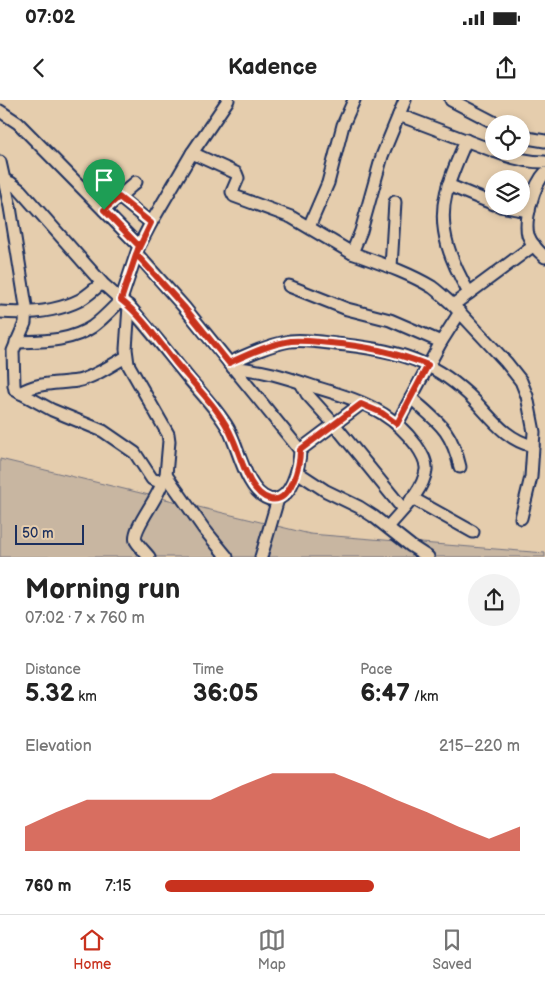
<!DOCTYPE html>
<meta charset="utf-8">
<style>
body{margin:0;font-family:"Balsamiq Sans",sans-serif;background:#f2f2f2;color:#222;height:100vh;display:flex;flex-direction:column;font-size:19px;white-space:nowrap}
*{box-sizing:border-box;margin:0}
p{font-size:16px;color:#767676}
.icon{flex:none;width:28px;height:28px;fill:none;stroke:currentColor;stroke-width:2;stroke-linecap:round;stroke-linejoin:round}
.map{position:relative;height:457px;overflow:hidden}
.drawer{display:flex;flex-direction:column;background:#fff;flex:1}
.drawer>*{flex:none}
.buttons{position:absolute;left:485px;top:15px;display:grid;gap:10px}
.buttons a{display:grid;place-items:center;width:45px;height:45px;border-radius:50%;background:#fff;box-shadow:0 2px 8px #0003;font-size:25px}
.scale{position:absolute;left:15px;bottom:12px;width:69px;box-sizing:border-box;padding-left:5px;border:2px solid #1b2f5e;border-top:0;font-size:14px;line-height:18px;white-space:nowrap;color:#1b2f5e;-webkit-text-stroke:4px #e5cdad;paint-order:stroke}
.pin{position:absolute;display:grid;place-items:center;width:42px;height:42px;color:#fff;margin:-51px -21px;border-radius:50% 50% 50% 0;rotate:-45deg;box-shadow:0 0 5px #0007}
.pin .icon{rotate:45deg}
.round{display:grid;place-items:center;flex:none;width:52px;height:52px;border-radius:26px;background:#f2f2f2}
.summary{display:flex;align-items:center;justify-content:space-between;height:85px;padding:0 25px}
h1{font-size:28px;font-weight:700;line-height:38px}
.figures{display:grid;grid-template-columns:repeat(3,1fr);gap:8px;height:85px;padding:5px 25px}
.figures div{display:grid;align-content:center}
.figures b{font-size:25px;font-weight:700}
.figures small{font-size:14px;font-weight:400}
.figures p{font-size:14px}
.chart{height:140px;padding:10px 25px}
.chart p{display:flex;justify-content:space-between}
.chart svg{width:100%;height:90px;margin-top:5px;fill:#c8321e;opacity:.7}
ul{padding:0 25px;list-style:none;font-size:16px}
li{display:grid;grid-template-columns:80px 60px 1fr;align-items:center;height:38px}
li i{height:12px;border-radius:6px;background:#c8321e}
.status{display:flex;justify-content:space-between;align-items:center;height:35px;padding:0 25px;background:#fff;direction:ltr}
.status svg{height:14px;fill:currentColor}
header{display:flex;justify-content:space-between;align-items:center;height:65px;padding:0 25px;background:#fff;font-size:22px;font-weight:700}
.tabs{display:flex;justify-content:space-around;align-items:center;height:70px;border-top:1px solid #e0e0e0;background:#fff;font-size:14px;color:#767676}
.tabs a{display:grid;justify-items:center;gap:2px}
.tabs .selected{color:#c8321e}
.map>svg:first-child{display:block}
.grass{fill:#c8b6a1;stroke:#727280}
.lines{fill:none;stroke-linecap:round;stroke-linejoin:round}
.minor-casing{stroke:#1b2f5e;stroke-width:15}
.minor{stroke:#e5cdad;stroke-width:11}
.route-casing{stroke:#fff;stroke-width:10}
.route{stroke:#c8321e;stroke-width:6}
</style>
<div class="status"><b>07:02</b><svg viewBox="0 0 49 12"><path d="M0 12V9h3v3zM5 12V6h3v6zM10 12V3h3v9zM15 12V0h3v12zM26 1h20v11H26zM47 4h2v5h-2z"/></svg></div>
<header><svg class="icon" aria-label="back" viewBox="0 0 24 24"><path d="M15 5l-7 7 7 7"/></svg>Kadence<svg class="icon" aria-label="share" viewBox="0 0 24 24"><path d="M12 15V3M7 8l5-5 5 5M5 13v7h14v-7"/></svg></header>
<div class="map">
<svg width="545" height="457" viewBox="0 0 545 457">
<rect width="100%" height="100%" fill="#e5cdad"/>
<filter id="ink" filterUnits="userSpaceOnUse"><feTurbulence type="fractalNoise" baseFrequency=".02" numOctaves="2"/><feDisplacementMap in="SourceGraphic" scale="10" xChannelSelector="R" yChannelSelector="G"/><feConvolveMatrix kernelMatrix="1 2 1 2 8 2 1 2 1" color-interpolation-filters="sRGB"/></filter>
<g filter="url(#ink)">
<!-- grass -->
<path class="grass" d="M0,359l310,75 235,19v4h-545z"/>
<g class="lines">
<defs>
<g id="minor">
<path d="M405,0l-23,56 -21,75 -9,22c27,10 55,19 80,34 7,5 14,12 21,18l81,-60"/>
<path d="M451,0l46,24"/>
<path d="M0,11l18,12 121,123"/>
<path d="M399,15l95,36"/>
<path d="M521,37l24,4"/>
<path d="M466,40c-7,18 -16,36 -20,54 -9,36 6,69 23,99"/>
<path d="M494,51c17,7 33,11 51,11"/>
<path d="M192,53l44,20 2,5 -6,14 2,4 57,21 61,36"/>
<path d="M0,62l10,45 16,99 -1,17 -12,28 1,34 1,5 37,20 51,21 32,22 17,26 5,2 6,-1 3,-5 3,-34 -1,-7 -40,-70 -2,-15 3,-43 -8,-6 18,-54 12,-23 41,-70 36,-53"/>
<path d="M545,73c-11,11 -21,47 -17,62 3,8 11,17 17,22"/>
<path d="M4,80l7,3 9,7 82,93 19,17c-9,9 -18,19 -29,27 -22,15 -51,14 -76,15"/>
<path d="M448,85l46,19"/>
<path d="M119,97l32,26"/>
<path d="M500,106l29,5"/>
<path d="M104,110l32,-28"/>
<path d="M309,127l19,-44 15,-58 11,-25"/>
<path d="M391,167l4,-65"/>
<path d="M289,186l58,23 43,11 51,22"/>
<path d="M453,205l53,57 15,19 6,15 7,36 -3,45 -10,41"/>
<path d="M129,206c21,24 41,49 61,74 13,15 28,31 38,48 10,18 18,64 41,71 22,6 31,-34 31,-49l-116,-143 -47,-53"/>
<path d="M0,212c27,2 56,0 80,-12 8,-5 15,-11 22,-17"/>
<path d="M229,263c20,-9 40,-18 61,-22 15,-2 31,1 46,3 54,5 92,13 133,51 21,20 34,44 64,51"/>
<path d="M233,268c29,1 55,10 82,19 23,7 48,14 68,27 13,8 24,19 33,31 5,7 11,16 10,25 -3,22 -25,41 -38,57"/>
<path d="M301,283l6,11 27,30 69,85"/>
<path d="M20,293c17,-11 37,-9 57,-12 18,-4 34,-16 49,-24"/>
<path d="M411,298c28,25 40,31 49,69"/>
<path d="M397,324l44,-82 19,-30"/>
<path d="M300,350l61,-46"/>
<path d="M297,372l29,19 33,16 14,9 38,30 17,11"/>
<path d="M166,375l38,54 23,28"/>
<path d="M412,398l61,34"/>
<path d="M149,457c-4,-5 -10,-11 -13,-16 -5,-12 24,-44 27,-61"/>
<path d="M261,457l17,-58"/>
</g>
</defs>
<!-- minor casing -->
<use href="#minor" class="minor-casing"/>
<!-- minor -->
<use href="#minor" class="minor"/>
</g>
</g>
<g class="lines" filter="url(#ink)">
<defs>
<path id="route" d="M104,110l35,36 -18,54c22,17 38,42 55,63 20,24 45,47 57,76 8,17 15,54 37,60 21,5 30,-34 30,-49l61,-46 21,9 15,11 31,-59c-34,-13 -62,-19 -98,-22 -12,-1 -26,-3 -39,-2 -21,3 -42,13 -62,22l-45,-56 -48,-53 15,-31 -32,-26 -15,13"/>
</defs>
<!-- route casing -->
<use href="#route" class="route-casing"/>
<!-- route -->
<use href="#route" class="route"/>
</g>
</svg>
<div class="buttons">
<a><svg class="icon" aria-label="locate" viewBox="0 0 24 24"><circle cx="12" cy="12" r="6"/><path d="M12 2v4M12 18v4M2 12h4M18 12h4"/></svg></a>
<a><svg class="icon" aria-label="layers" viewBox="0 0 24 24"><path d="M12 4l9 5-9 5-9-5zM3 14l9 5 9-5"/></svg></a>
</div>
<div class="scale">50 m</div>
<div class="pin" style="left:104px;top:110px;background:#1e9e55"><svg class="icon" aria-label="arrive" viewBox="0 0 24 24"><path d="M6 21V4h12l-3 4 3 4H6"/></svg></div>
</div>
<section class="drawer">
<div class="summary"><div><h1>Morning run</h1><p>07:02 · 7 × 760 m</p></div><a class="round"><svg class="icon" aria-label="share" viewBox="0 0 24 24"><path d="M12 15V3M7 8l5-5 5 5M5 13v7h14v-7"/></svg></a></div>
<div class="figures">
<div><p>Distance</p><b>5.32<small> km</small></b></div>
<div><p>Time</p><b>36:05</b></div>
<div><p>Pace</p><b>6:47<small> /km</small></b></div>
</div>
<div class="chart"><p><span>Elevation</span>215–220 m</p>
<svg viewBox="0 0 160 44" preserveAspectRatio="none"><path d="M0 44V32L10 25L20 19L30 19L40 19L50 19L60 19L70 12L80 6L90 6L100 6L110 12L120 19L130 25L140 32L150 38L160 32V44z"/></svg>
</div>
<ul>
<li><b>760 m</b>7:15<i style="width:59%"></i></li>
</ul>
</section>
<nav class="tabs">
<a class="selected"><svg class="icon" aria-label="home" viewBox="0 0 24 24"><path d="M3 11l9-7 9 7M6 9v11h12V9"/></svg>Home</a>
<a><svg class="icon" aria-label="map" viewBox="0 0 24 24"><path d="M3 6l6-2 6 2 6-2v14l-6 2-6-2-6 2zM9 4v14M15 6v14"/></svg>Map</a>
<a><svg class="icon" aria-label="saved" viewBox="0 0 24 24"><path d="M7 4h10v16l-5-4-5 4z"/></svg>Saved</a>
</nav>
